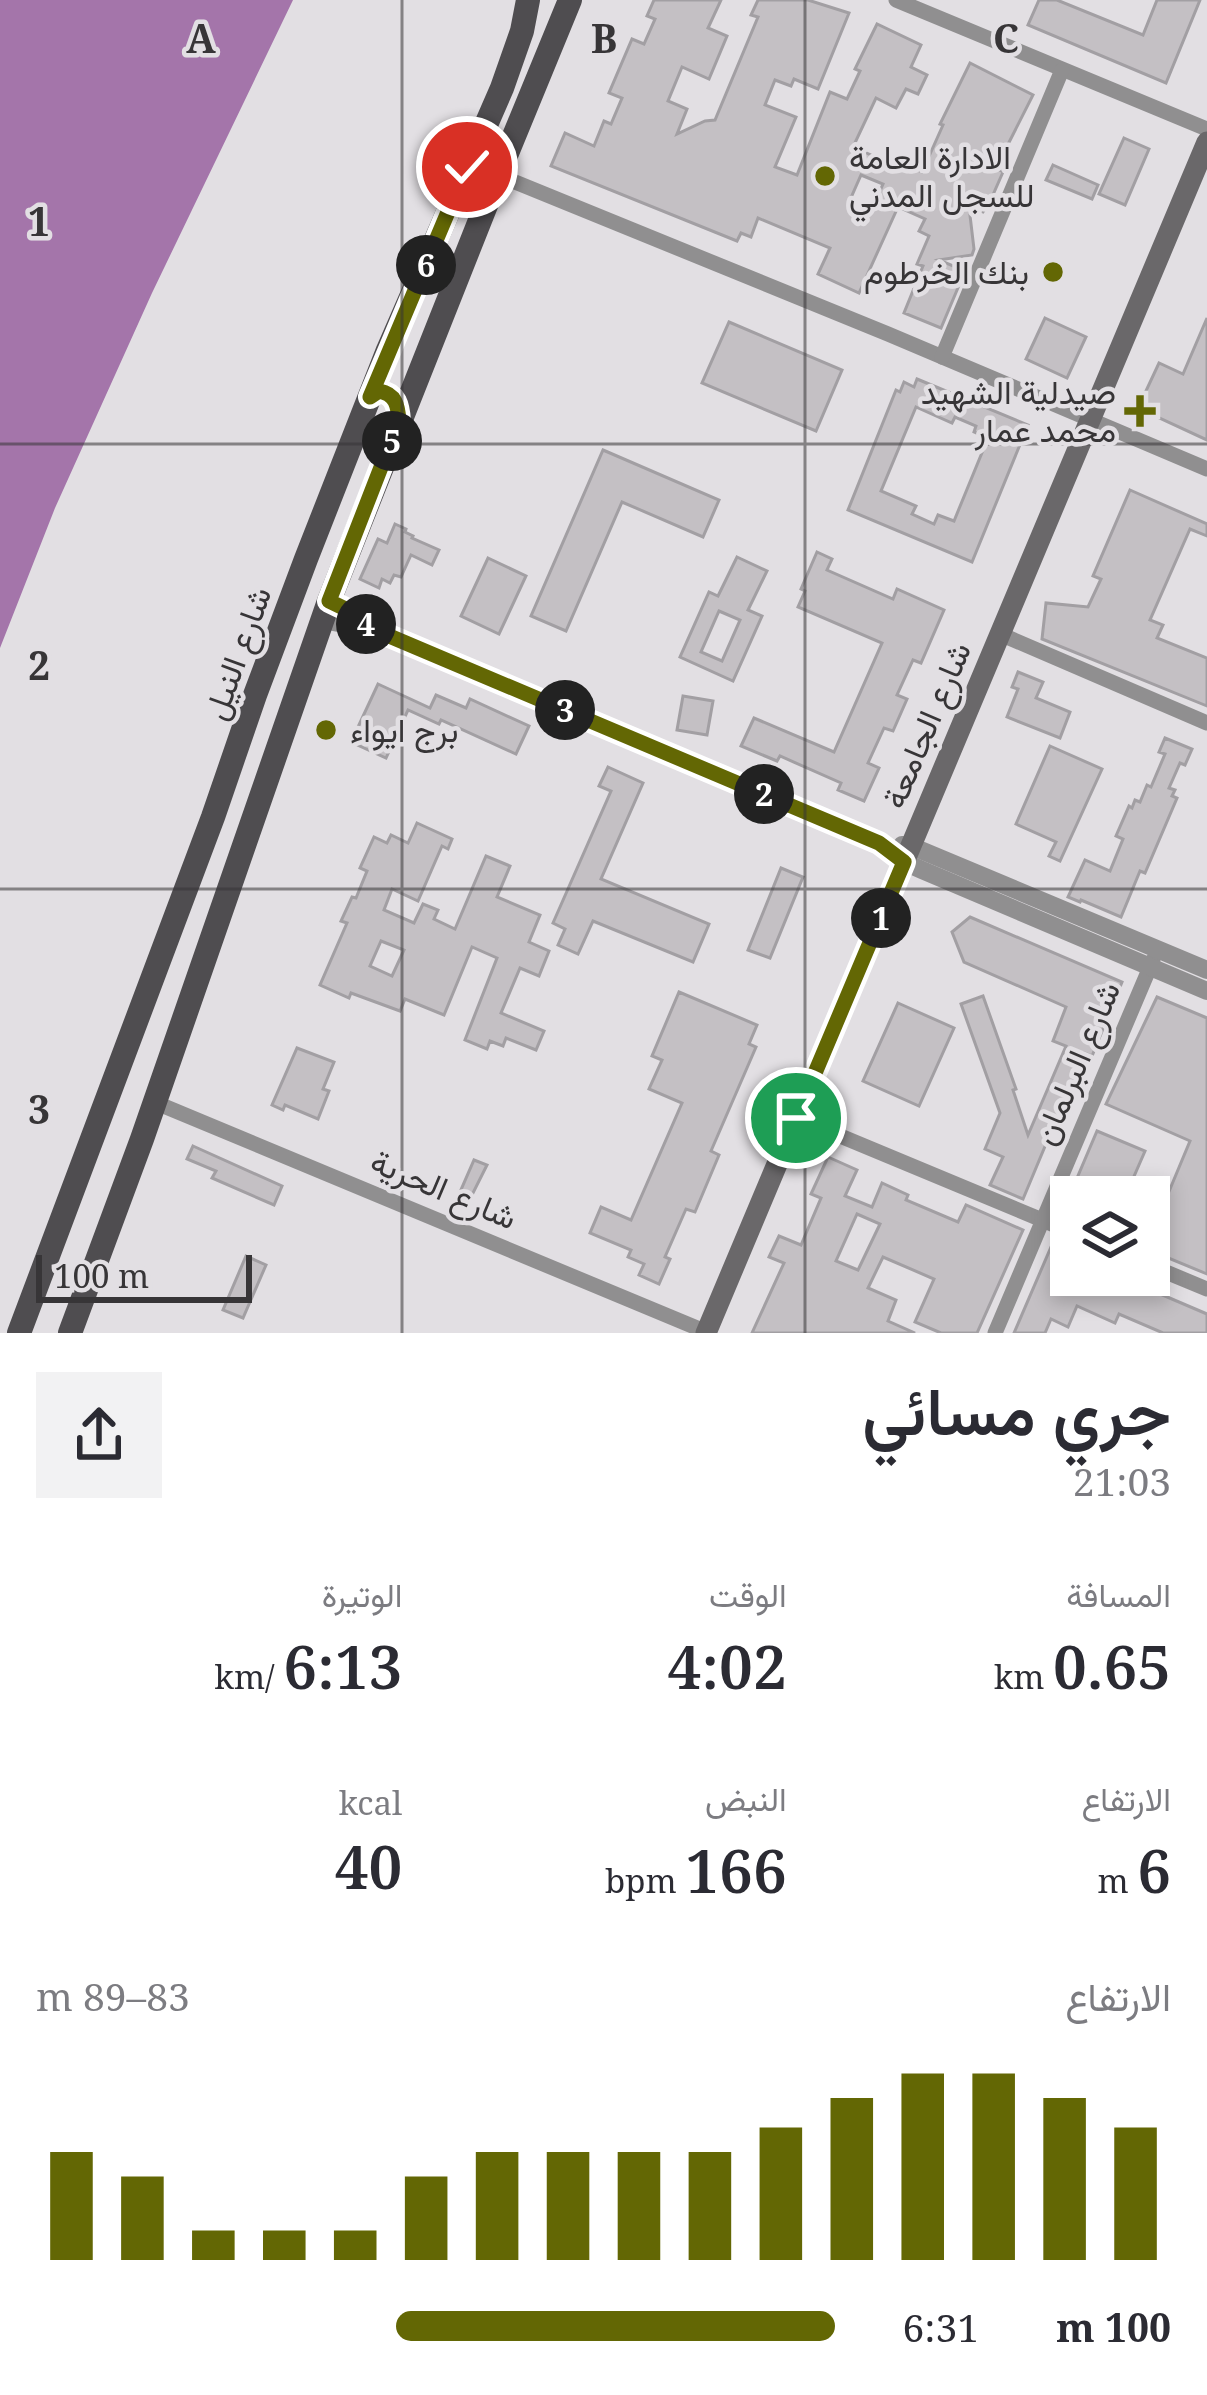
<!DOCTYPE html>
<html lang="ar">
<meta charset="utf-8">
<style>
body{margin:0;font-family:"Noto Serif",Vazirmatn,serif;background:#f2f2f3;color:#2b2b33;direction:rtl;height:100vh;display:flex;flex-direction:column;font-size:45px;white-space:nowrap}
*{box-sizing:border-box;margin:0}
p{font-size:39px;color:#7c7c81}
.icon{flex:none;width:66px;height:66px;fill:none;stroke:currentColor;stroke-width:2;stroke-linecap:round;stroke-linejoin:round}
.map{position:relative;height:1333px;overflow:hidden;direction:ltr}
.details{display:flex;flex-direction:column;background:#fff;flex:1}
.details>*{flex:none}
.controls{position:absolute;left:1050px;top:1176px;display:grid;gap:24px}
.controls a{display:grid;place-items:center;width:120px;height:120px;border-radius:0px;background:#fff;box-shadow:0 6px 18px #0003;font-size:60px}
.scale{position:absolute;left:36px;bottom:30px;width:216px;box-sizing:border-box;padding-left:12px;border:6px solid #373537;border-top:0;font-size:33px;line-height:42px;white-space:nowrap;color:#373537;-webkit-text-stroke:9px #e2dfe3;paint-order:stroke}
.pin{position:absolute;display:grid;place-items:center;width:102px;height:102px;color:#fff;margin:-51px;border:6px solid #fff;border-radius:50%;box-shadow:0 3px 12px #0007}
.km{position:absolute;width:60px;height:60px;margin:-30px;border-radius:50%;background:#222;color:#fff;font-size:33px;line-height:60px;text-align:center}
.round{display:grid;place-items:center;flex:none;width:126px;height:126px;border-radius:0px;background:#f2f2f3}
.overview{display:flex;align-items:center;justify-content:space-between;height:204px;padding:0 36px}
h1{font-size:66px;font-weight:600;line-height:90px}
.metrics{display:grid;grid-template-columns:repeat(3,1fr);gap:18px;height:204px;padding:12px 36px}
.metrics div{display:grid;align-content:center}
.metrics b{font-size:60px;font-weight:600}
.metrics small{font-size:33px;font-weight:400}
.metrics p{font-size:33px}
.chart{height:336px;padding:24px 36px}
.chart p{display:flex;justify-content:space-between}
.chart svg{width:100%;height:216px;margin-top:12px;stroke:#636704;stroke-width:6}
ul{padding:0 36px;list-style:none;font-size:39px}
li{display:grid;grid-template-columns:192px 144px 1fr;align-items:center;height:90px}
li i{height:30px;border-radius:15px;background:#636704}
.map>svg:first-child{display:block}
.water{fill:#a475aa}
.building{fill:#c4c0c4;stroke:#a29fa3;stroke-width:3;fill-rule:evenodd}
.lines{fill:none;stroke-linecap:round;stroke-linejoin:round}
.minor{stroke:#908f90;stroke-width:15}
.tertiary{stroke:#908f90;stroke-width:18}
.secondary{stroke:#6a686a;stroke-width:21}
.primary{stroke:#4f4d50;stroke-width:24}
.route-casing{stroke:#fff;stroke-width:24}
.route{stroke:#636704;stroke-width:15}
.grid{fill:none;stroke:#373537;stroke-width:3;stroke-opacity:0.55}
.poi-dot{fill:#636704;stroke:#e2dfe3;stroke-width:4.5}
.labels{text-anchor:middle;stroke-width:9;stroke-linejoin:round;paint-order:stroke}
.poi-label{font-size:33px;fill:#373537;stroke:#e2dfe3;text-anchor:start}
.street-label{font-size:33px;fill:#373537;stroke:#e2dfe3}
.grid-label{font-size:39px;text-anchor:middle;font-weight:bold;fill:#373537;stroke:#e2dfe3;stroke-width:9;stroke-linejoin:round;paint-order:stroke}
</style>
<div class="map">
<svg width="1207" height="1333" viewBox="0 0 1207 1333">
<rect width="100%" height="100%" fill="#e2dfe3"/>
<!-- water -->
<path class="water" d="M0,0h293l-141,293 -97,215 -55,140z"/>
<!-- building -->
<g class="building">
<path d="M654,0h67l-13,28 19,8 -18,43 -27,-12 -14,34 19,8 -10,25 28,-13 10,-1 43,-103 -7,-2 7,-15h50l41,13 -31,76 -24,-10 -3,7 -16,-6 -10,25 31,12 -21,50 22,8 33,-83 17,7 13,-28 -5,-2 22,-45 44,21 -10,22 16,8 -9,19 -12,-5 -10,19 -20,-10 -23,49 50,22 2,-5 17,8 21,-47 -3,-1 30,-61 63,32 -37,73 7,4 -11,25 -9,15 -14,-5 5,42 -2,6 -33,5 26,11 -24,57 -37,-15 19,-47 -6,-2 12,-28 -10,-5 6,-12 -27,-12 -39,86 -41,-19 12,-26 -72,-30 -7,19 -10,-4 -4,8 -186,-75 14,-33 29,13 10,-25 7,3 11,-26 -13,-5 23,-54 12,5 11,-25 -8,-3zM861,175l22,9 -11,25 -22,-9z"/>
<path d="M1039,0h18l86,35 14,-35h43l-34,83 -138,-58z"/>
<path d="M1124,138l25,11 -24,56 -26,-11z"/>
<path d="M1053,165l45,20 -6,14 -46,-19z"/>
<path d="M1045,318l41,19 -19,41 -41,-19z"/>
<path d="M1207,318v122l-69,-32 21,-45 24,11z"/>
<path d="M729,322l113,48 -26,61 -114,-48z"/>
<path d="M917,379l111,46 -56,137 -124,-52 48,-120 4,2 4,-10 10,5zM916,407l36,16 3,-6 21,9 -2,6 14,6 -34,83 -16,-6 -4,9 -22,-10 4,-8 -35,-15z"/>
<path d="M603,450l116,50 -16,37 -81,-35 -56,129 -35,-15z"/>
<path d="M1130,490l77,34v12l-17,-7 -40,91 13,5 -6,13 50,20v48l-165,-67 4,-36 42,4 13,-28 -8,-3z"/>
<path d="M395,524l11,5 -1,3 8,4 -1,2 27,12 -7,15 -21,-10 -10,22 -7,-2 -4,8 -8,-4 -3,9 -19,-9 18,-40 9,4z"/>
<path d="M817,552l15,7 -5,11 66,29 4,-10 47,21 -23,53 -8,-3 -16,35 10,4 -14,32 -9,-3 -16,35 11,5 -15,33 -26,-11 3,-7 -61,-27 -3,5 -36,-15 13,-28 80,34 48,-109 -84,-36 7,-16 -4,-2z"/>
<path d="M737,557l30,14 -19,39 14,6 -29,65 -53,-24 29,-65 9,4zM719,611l21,9 -18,41 -21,-9z"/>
<path d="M488,558l38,18 -27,58 -38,-18z"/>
<path d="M1018,672l25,10 -7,16 34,14 -10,26 -53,-21 11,-28 -6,-2z"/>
<path d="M378,684l52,24 6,-13 30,13 4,-9 59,27 -13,28 -75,-34 -2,4 -31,-14 -22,48 -35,-16z"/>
<path d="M683,696l30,5 -6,34 -30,-5z"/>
<path d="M1165,738l27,11 -7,16 -5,-2 -11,25 6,2 -3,6 5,2 -32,75 -5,-2 -19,46 -40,-17 -1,2 -12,-5 17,-37 25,11 13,-32 -7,-3 13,-30 3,2 3,-8 5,2 7,-17 4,2 14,-33 -6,-2z"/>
<path d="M1050,746l52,23 -42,92 -11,-5 7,-14 -40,-18z"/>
<path d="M608,767l35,16 -42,96 108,45 -16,38 -100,-41 -15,33 -20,-9 7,-16 -12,-6 58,-132 -12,-5z"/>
<path d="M417,823l35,16 -4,10 -6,-3 -24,55 -26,-12 -8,21 30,13 9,-19 15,6 -4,9 21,10 31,-73 24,10 -13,31 43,18 -11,27 20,9 -10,25 -19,-8 -19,45 43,18 -8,19 -30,-12 -3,8 -13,-5 -3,8 -22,-9 32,-82 -25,-11 -28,68 -39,-16 -5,12 -49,-18 -2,5 -29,-13 27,-62 -6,-2 11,-24 4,1 11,-27 -7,-3 14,-31 13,6 4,-8 17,8zM381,941l23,9 -12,26 -22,-10z"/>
<path d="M781,868l22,9 -33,81 -22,-8z"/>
<path d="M970,917l152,65 -30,74 -8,-3 -61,146 -33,-14 13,-28 -18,-8 15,-36 -39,-109 22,-8 33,93 -3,1 15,45 38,-89 -13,-5 13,-34 -102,-45 -12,-30z"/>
<path d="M679,992l78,33 -8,19 7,3 -45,104 8,4 -24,57 -9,-3 -21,48 5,2 -11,25 -20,-9 5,-11 -16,-7 3,-7 -41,-17 11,-26 30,13 51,-117 -33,-14 13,-29 -10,-4z"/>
<path d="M1157,997l50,21v256l-58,-24v-42l11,5 30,-72 -84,-37z"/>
<path d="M898,1003l56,25 -35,78 -56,-25z"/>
<path d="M297,1048l37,14 -11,27 6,2 -11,28 -33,-14 -2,5 -11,-5z"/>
<path d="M1097,1131l48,20 -20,46h-56z"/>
<path d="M193,1146l89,40 -8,19 -62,-27 4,-7 -29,-12z"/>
<path d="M828,1157l29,13 -12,26 27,11 10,-24 26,12 -2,5 52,22 8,-17 57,25 -46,103h-36l-26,-11 19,-43 -51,-22 -15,31 28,12 -8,21 27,12h-163l32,-70 -15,-6 10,-21 22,9 20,-47 -10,-4zM857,1214l23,10 -22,46 -22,-9z"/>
<path d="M474,1160l13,5 -19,38 -11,-4z"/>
<path d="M1051,1247l20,9v19h45l91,39v19h-44l-44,-19 -4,9 -38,-17 -9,21 -17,-8 -6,14h-31z"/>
<path d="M246,1256l20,9 -23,53 -20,-8z"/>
</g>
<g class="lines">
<!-- minor -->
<g class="minor">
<path d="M896,0l311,129"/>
<path d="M498,175l390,159 319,135"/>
<path d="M942,357l120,-287"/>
<path d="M1000,634l207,89"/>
<path d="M154,1102l555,231"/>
<path d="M797,1118l274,114"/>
<path d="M1149,1265l58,24"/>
<path d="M995,1333l158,-373"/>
</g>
<!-- tertiary -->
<g class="tertiary">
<path d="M329,601l29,14 10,12"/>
<path d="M323,619c19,7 39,5 56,12l500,212 25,19 18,8 285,121"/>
<path d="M902,845l9,1 296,124"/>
</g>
<!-- secondary -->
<path class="secondary" d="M706,1333l501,-1191"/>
<!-- primary -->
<g class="primary">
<path d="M19,1333l194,-516 42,-122 51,-136 82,-209 114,-262 20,-57 6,-31"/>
<path d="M70,1333l72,-194 187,-538 169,-426 72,-175"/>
</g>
</g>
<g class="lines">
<defs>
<path id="route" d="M467,167l-97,230 9,-6c17,3 19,15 20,30l-70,180 29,14 10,12 511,216 25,19 -108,256"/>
</defs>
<!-- route casing -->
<use href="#route" class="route-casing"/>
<!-- route -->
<use href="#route" class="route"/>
</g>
<!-- grid -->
<path class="grid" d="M402,0v1333M805,0v1333M0,444h1207M0,889h1207"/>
<!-- markers -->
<g class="poi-dot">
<circle cx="825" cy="176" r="12"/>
<circle cx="1053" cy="272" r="12"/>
<path d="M1134 393h12v12h12v12h-12v12h-12v-12h-12v-12h12z"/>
<circle cx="326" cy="730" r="12"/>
</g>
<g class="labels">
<!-- poi labels -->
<g class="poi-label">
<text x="849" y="169">الادارة العامة<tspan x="849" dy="38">للسجل المدني</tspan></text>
<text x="1029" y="284" text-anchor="end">بنك الخرطوم</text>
<text x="1116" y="404" text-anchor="end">صيدلية الشهيد<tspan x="1116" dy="38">محمد عمار</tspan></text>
<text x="350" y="742">برج ايواء</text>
</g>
<!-- street labels -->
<g class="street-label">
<text transform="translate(237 653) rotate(-70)" y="12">شارع النيل</text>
<text transform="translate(926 725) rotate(-67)" y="12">شارع الجامعة</text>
<text transform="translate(1076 1063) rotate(-67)" y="12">شارع البرلمان</text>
<text transform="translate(444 1189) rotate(23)" y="12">شارع الحرية</text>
</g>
</g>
<g class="grid-label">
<text x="201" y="53">A</text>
<text x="604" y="53">B</text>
<text x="1006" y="53">C</text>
<text x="39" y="236">1</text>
<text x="39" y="680">2</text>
<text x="39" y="1124">3</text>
</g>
</svg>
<div class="controls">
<a><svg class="icon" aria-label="layers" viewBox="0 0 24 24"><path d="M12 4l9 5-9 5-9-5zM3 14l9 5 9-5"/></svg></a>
</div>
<div class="scale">100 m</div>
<div class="pin" style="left:796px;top:1118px;background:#1e9e55"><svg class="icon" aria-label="arrive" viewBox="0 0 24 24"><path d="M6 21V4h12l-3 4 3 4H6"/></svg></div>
<div class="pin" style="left:467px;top:167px;background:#d93025"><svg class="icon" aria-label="check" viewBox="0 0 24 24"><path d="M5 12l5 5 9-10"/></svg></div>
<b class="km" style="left:881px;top:918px">1</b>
<b class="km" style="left:764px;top:794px">2</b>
<b class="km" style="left:565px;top:710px">3</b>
<b class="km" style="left:366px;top:624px">4</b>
<b class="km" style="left:392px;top:441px">5</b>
<b class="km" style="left:426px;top:265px">6</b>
</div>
<section class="details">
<div class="overview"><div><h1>جري مسائي</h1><p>21:03</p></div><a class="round"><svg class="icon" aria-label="share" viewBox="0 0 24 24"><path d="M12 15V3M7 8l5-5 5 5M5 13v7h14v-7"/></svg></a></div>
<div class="metrics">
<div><p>المسافة</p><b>0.65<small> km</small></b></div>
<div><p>الوقت</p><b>4:02</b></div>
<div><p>الوتيرة</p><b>6:13<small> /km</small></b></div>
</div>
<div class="metrics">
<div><p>الارتفاع</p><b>6<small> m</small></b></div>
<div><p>النبض</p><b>166<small> bpm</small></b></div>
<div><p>kcal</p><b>40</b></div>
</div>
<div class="chart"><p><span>الارتفاع</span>83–89 m</p>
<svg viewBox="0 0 160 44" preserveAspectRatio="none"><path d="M5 44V22M15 44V27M25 44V38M35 44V38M45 44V38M55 44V27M65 44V22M75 44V22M85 44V22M95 44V22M105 44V17M115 44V11M125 44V6M135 44V6M145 44V11M155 44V17"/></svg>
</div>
<ul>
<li><b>100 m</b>6:31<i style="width:55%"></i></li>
</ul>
</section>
